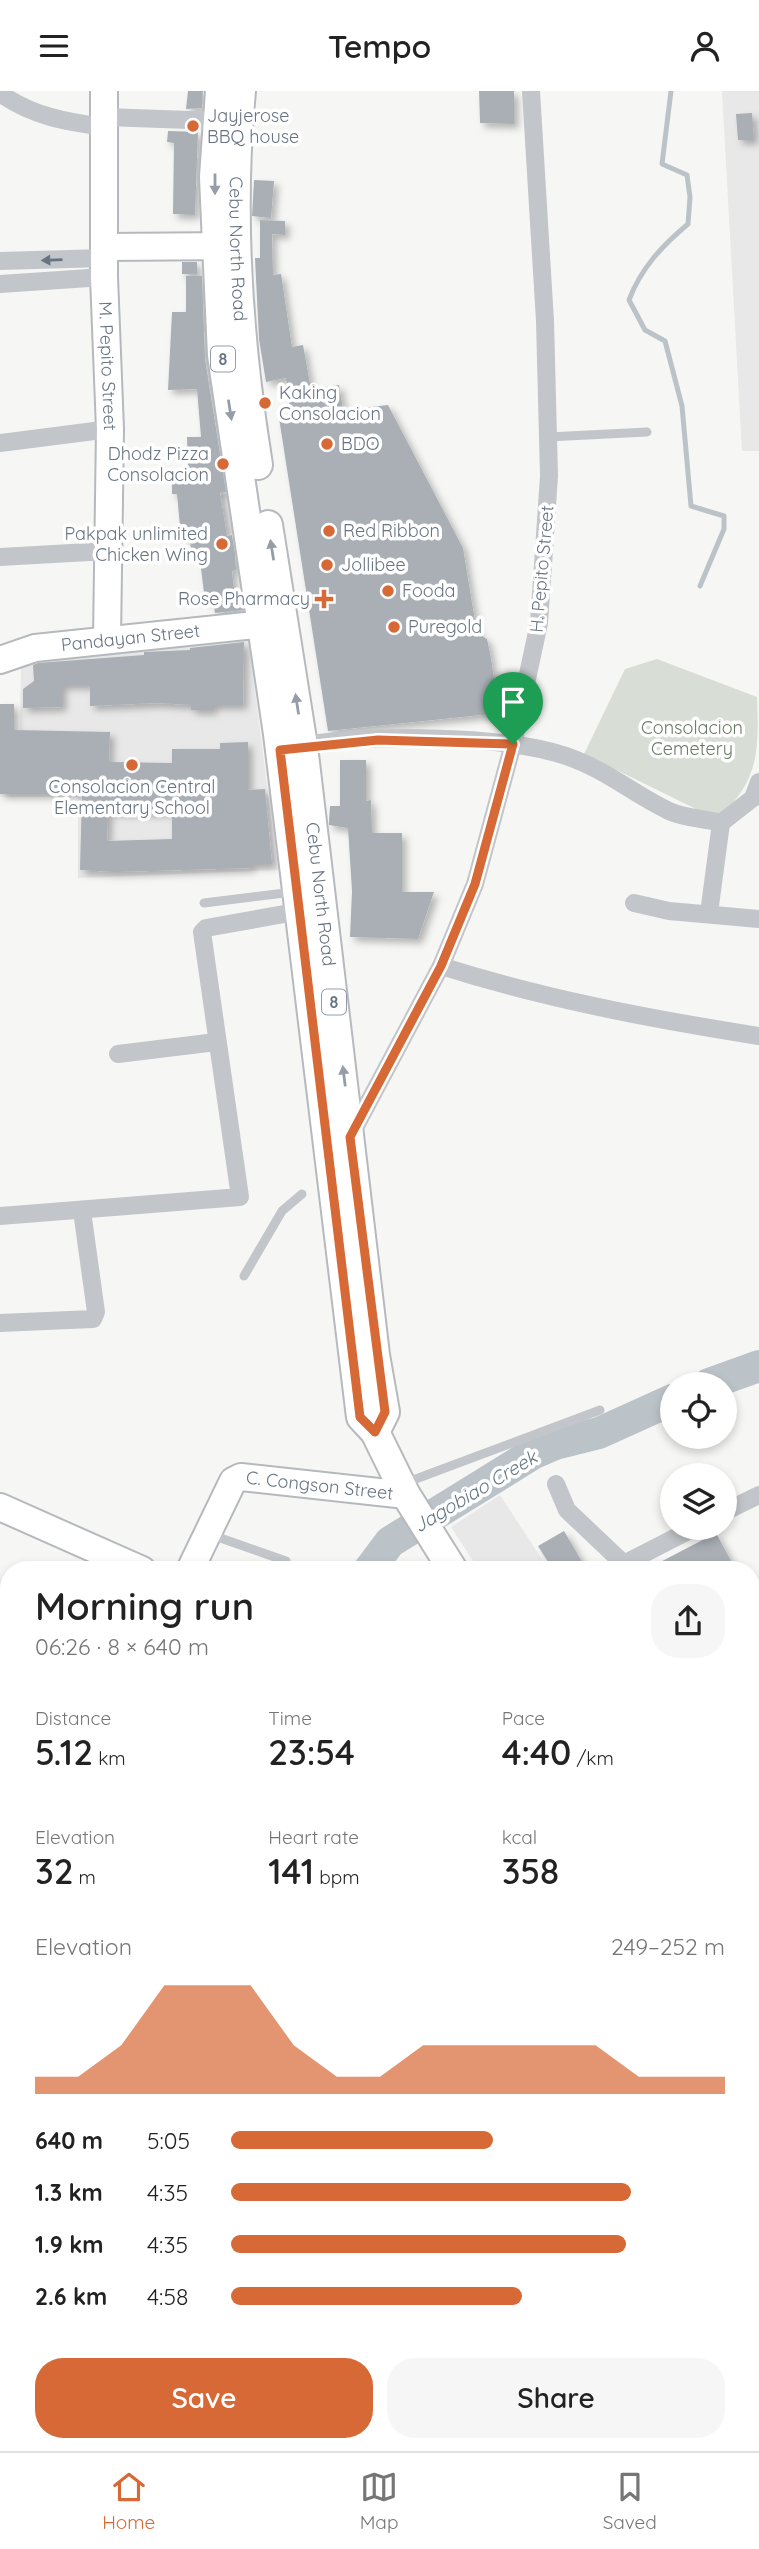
<!DOCTYPE html>
<meta charset="utf-8">
<style>
body{margin:0;font-family:Quicksand,sans-serif;background:#f6f6f6;color:#222;height:100vh;display:flex;flex-direction:column;font-size:26px;white-space:nowrap}
*{box-sizing:border-box;margin:0}
p{font-size:23px;color:#767676}
.icon{flex:none;width:38px;height:38px;fill:none;stroke:currentColor;stroke-width:2;stroke-linecap:round;stroke-linejoin:round}
.map{position:relative;flex:1;overflow:hidden}
.details{position:absolute;left:0px;top:1470px;width:760px;height:891px;display:flex;flex-direction:column;background:#fff;border-radius:28px 28px 0 0;box-shadow:0 4px 10px #0003}
.details>*{flex:none}
.buttons{position:absolute;left:660px;top:1281px;display:grid;gap:14px}
.buttons a{display:grid;place-items:center;width:77px;height:77px;border-radius:50%;background:#fff;box-shadow:0 4px 10px #0003;font-size:35px}
.pin{position:absolute;display:grid;place-items:center;width:60px;height:60px;color:#fff;margin:-72px -30px;border-radius:50% 50% 50% 0;rotate:-45deg;box-shadow:0 0 7px #0007}
.pin .icon{rotate:45deg}
.round{display:grid;place-items:center;flex:none;width:74px;height:74px;border-radius:28px;background:#f6f6f6}
.head{display:flex;align-items:center;justify-content:space-between;height:119px;padding:0 35px}
h1{font-size:38px;font-weight:600;line-height:52px}
.figures{display:grid;grid-template-columns:repeat(3,1fr);gap:10px;height:119px;padding:7px 35px}
.figures div{display:grid;align-content:center}
.figures b{font-size:35px;font-weight:600}
.figures small{font-size:19px;font-weight:400}
.figures p{font-size:19px}
.chart{height:196px;padding:14px 35px}
.chart p{display:flex;justify-content:space-between}
.chart svg{width:100%;height:126px;margin-top:7px;fill:#d66935;opacity:.7}
.action{display:flex;gap:14px;margin-top:auto;padding:14px 35px}
.action a{flex:1;height:80px;border-radius:28px;background:#d66935;color:#fff;font-size:28px;font-weight:600;line-height:80px;text-align:center}
.action a+a{background:#f6f6f6;color:#222}
ul{padding:0 35px;list-style:none;font-size:23px}
li{display:grid;grid-template-columns:112px 84px 1fr;align-items:center;height:52px}
li i{height:18px;border-radius:9px;background:#d66935}
header{display:flex;justify-content:space-between;align-items:center;height:91px;padding:0 35px;background:#fff;font-size:32px;font-weight:600}
.tab-bar{display:flex;justify-content:space-around;align-items:center;height:98px;border-top:2px solid #e0e0e0;background:#fff;font-size:19px;color:#767676}
.tab-bar a{display:grid;justify-items:center;gap:4px}
.tab-bar .selected{color:#d66935}
.map>svg:first-child{display:block}
.built{fill:#e7e8e7}
.green{fill:#d8ddd5}
.lines{fill:none;stroke-linecap:round;stroke-linejoin:round}
.stream{stroke:#bbc3c9;stroke-width:5}
.river{stroke:#bbc3c9;stroke-width:32}
.building{fill:#a9afb5;fill-rule:evenodd;filter:url(#shadow)}
.secondary-casing{stroke:#b5b9bd;stroke-width:30}
.primary-casing{stroke:#b6b9bd;stroke-width:32}
.lane{stroke:#c2c5c9;stroke-width:9}
.street{stroke:#c2c5c9;stroke-width:18}
.secondary{stroke:#fff;stroke-width:26}
.primary{stroke:#fff;stroke-width:28}
.oneway{fill:#959ea8}
.oneway2{fill:#687483}
.route-casing{stroke:#fff;stroke-width:14}
.route{stroke:#d66935;stroke-width:9}
.poi-dot{fill:#d66935;stroke:#fff;stroke-width:2.5}
.labels{text-anchor:middle;stroke-width:7;stroke-linejoin:round;paint-order:stroke}
.shield{fill:#fff;stroke:#959ea8;stroke-width:2}
.shield-label{font-size:16px;font-weight:bold;fill:#687483}
.poi-label{font-size:18px;fill:#687483;stroke:#fff;text-anchor:start}
.street-label{font-size:18px;fill:#687483;stroke:#fff}
.park-label{font-size:18px;fill:#697a66;stroke:#fff}
.water-label{font-size:19px;font-style:italic;fill:#64757f;stroke:#fff}
</style>
<header><svg class="icon" aria-label="menu" viewBox="0 0 24 24"><path d="M4 6h16M4 12h16M4 18h16"/></svg>Tempo<svg class="icon" aria-label="person" viewBox="0 0 24 24"><circle cx="12" cy="8" r="4"/><path d="M4 21q1-7 8-7t8 7"/></svg></header>
<div class="map">
<svg width="759" height="2360" viewBox="0 0 759 2360">
<defs>
<filter id="shadow"><feDropShadow dx="4.5" dy="4.5" stdDeviation="3.5" flood-color="#0004"/></filter>
</defs>
<rect width="100%" height="100%" fill="#f6f7f4"/>
<!-- built -->
<g class="built">
<path d="M722,0h37v360h-17z"/>
<path d="M194,404h35l8,38 -39,4z"/>
<path d="M248,545l30,234 -200,8v-81h-78v-63h20l1,-73z"/>
<path d="M500,1404l49,75h-70l-28,-43z"/>
<path d="M759,1762v158h-8v-156z"/>
<path d="M9,2038v314h315l-1,8h-323v-301z"/>
</g>
<!-- green -->
<path class="green" d="M657,568l100,38c2,52 2,83 -36,118l-19,-3 -118,-58 41,-85z"/>
<g class="lines">
<!-- stream -->
<path class="stream" d="M671,0l-9,73 25,11 3,22 -2,27c-26,22 -47,44 -59,76l16,30 20,11 17,65 9,100 33,10v13l-24,57"/>
<!-- river -->
<g class="river">
<path d="M709,1293l50,-18"/>
<path d="M369,1479l21,-28 144,-89 21,-9 44,-11 73,-33"/>
<path d="M0,2038l9,-20"/>
</g>
</g>
<!-- building -->
<g class="building">
<path d="M188,0h15l-1,17 -16,1z"/>
<path d="M479,0h35v33l-34,-1z"/>
<path d="M752,22l2,27h-16l-2,-26z"/>
<path d="M168,40l30,1 -3,83 -22,-1 1,-71 -7,-1z"/>
<path d="M254,89l20,1 -3,37 -19,-2z"/>
<path d="M260,129l25,1v14l-13,-1 1,41 8,-1 11,73 11,-2 8,44 28,-4 4,25 45,-5 75,143 14,85 10,6 4,19 4,28 -4,28 -163,17 -49,-313 12,-2 -5,-38 -20,4 -7,-43 -4,-81h5z"/>
<rect x="182" y="171" width="15" height="12"/>
<path d="M186,185h16l3,83 21,133 -6,1 7,43 5,-1 3,19 1,16 -4,1 3,27 6,-1 2,13 -28,3 -2,-12h-8l-6,-49h-8l-1,-16 -9,1 -4,-43h-5v-22l16,-1 -1,-34h14l-4,-48 -29,1 4,-78h14z"/>
<path d="M244,551l-1,63h-30v5h-22v-5l-34,-2 -67,3v-21h-28v22l-39,1v-19l11,-8 -1,-16 5,-2 106,-8v-3l46,-2v-2z"/>
<path d="M0,613h14v26l96,2 -1,30 63,1v-14h48v-6l28,-1v48l17,-1 7,75h-21v4l-137,4 -34,-2 2,-76h-82zM108,721h64v27l-65,2z"/>
<path d="M340,669h26v41l5,-1 1,33h30v59h32l-16,47 -68,-2 2,-46 -4,-63 -19,-3v-3l1,-16h10z"/>
<path d="M564,1440l23,39h-34l-15,-24z"/>
<path d="M716,1442l20,37h-91z"/>
</g>
<g class="lines">
<defs>
<g id="secondary">
<path id="s1" d="M104,0v186l6,152 -3,210"/>
<path d="M105,156l130,-1"/>
<path id="s2" d="M0,569l35,-12 229,-24"/>
<path d="M0,1416l142,63"/>
<path id="s3" d="M190,1479l43,-89 8,-4 165,18"/>
<path d="M751,1750l8,-2"/>
</g>
<g id="primary">
<path d="M220,0l-6,86 8,178 56,379 83,683 14,15 31,63 47,75"/>
<path id="s4" d="M241,0c-12,125 -3,250 17,374"/>
<path id="s5" d="M268,434l35,221 72,609 10,57 -10,20"/>
<path d="M636,2360v-8"/>
</g>
</defs>
<!-- secondary casing -->
<use href="#secondary" class="secondary-casing"/>
<!-- primary casing -->
<use href="#primary" class="primary-casing"/>
<!-- lane -->
<g class="lane">
<path d="M548,346l99,-5"/>
<path d="M204,812l89,-11"/>
<path d="M244,1185l38,-65 20,-17"/>
<path d="M405,1392l195,-73"/>
<path d="M212,1444l74,26 -3,9"/>
<path d="M751,1978v36"/>
<path d="M0,2243l9,-23"/>
<path d="M297,2360l2,-8"/>
</g>
<!-- street -->
<g class="street">
<path d="M0,2c31,23 67,29 105,34"/>
<path d="M105,26l113,4"/>
<path d="M0,170l105,-3"/>
<path d="M0,193l104,-7"/>
<path d="M0,352l110,-14"/>
<path d="M0,466l107,-6"/>
<path d="M295,656c69,-13 205,-13 271,9 41,14 67,38 103,55 15,7 36,8 52,12l32,-25 6,-16"/>
<path d="M634,812l35,8 90,8"/>
<path d="M709,822l12,-90"/>
<path d="M441,875c104,33 210,53 318,70"/>
<path d="M118,963l98,-12"/>
<path d="M350,1046l91,-171 34,-82 38,-140 26,-121 10,-147 -4,-155 -14,-230"/>
<path d="M0,1125l240,-19 -38,-265 4,-4 95,-17"/>
<path d="M0,1232l93,-4 3,-7 -14,-101"/>
<path d="M556,1393l11,26 57,54"/>
<path d="M724,1421l35,-17"/>
<path d="M616,1477l78,-40"/>
<path d="M0,1819l9,-18"/>
</g>
<!-- secondary -->
<use href="#secondary" class="secondary"/>
<!-- primary -->
<use href="#primary" class="primary"/>
</g>
<!-- one-way arrows -->
<defs><path id="oneway-solid" d="M-6-.8H1V-3.2L6.5 0L1 3.2V.8H-6Z" transform="scale(1.75)"/></defs>
<g class="oneway">
<use href="#oneway-solid" transform="translate(215 93) rotate(90)"/>
<use href="#oneway-solid" transform="translate(230 319) rotate(81)"/>
<use href="#oneway-solid" transform="translate(272 459) rotate(-99)"/>
<use href="#oneway-solid" transform="translate(297 613) rotate(-99)"/>
<use href="#oneway-solid" transform="translate(344 985) rotate(-97)"/>
</g>
<use class="oneway2" href="#oneway-solid" transform="translate(52 169) rotate(178)"/>
<g class="lines">
<defs>
<path id="route" d="M378,649l135,4 -38,140 -34,82 -91,171 35,275 -10,20 -15,-15 -80,-667z"/>
</defs>
<!-- route casing -->
<use href="#route" class="route-casing"/>
<!-- route -->
<use href="#route" class="route"/>
</g>
<!-- markers -->
<g class="poi-dot">
<circle cx="193" cy="35" r="7"/>
<circle cx="265" cy="312" r="7"/>
<circle cx="327" cy="353" r="7"/>
<circle cx="223" cy="373" r="7"/>
<circle cx="329" cy="440" r="7"/>
<circle cx="222" cy="453" r="7"/>
<circle cx="327" cy="474" r="7"/>
<circle cx="388" cy="500" r="7"/>
<path d="M320.5 497.5h7v7h7v7h-7v7h-7v-7h-7v-7h7z"/>
<circle cx="394" cy="536" r="7"/>
<circle cx="132" cy="674" r="7"/>
</g>
<g class="labels">
<!-- shield labels -->
<g class="shield">
<rect x="211" y="255.5" width="24" height="25" rx="5"/>
<rect x="322" y="898.5" width="24" height="25" rx="5"/>
</g>
<g class="shield-label">
<text x="223" y="274">8</text>
<text x="334" y="917">8</text>
</g>
<!-- poi labels -->
<g class="poi-label">
<text x="207" y="31">Jayjerose<tspan x="207" dy="21">BBQ house</tspan></text>
<text x="279" y="308">Kaking<tspan x="279" dy="21">Consolacion</tspan></text>
<text x="341" y="359">BDO</text>
<text x="209" y="369" text-anchor="end">Dhodz Pizza<tspan x="209" dy="21">Consolacion</tspan></text>
<text x="343" y="446">Red Ribbon</text>
<text x="208" y="449" text-anchor="end">Pakpak unlimited<tspan x="208" dy="21">Chicken Wing</tspan></text>
<text x="341" y="480">Jollibee</text>
<text x="402" y="506">Fooda</text>
<text x="310" y="514" text-anchor="end">Rose Pharmacy</text>
<text x="408" y="542">Puregold</text>
<text x="132" y="702" text-anchor="middle">Consolacion Central<tspan x="132" dy="21">Elementary School</tspan></text>
</g>
<!-- street labels -->
<g class="street-label">
<text dy="6" stroke="none"><textPath href="#s4" startOffset="158">Cebu North Road</textPath></text>
<text dy="6" stroke="none"><textPath href="#s1" startOffset="275">M. Pepito Street</textPath></text>
<text transform="translate(542 478) rotate(-85)" y="6">H. Pepito Street</text>
<text dy="6" stroke="none"><textPath href="#s2" startOffset="133">Pandayan Street</textPath></text>
<text dy="6" stroke="none"><textPath href="#s5" startOffset="373">Cebu North Road</textPath></text>
<text dy="6" stroke="none"><textPath href="#s3" startOffset="187">C. Congson Street</textPath></text>
</g>
<!-- park labels -->
<g class="park-label">
<text x="692" y="643">Consolacion<tspan x="692" dy="21">Cemetery</tspan></text>
</g>
<!-- water labels -->
<g class="water-label">
<text transform="translate(475 1400) rotate(-31)" y="7">Jagobiao Creek</text>
</g>
</g>
</svg>
<div class="buttons">
<a><svg class="icon" aria-label="locate" viewBox="0 0 24 24"><circle cx="12" cy="12" r="6"/><path d="M12 2v4M12 18v4M2 12h4M18 12h4"/></svg></a>
<a><svg class="icon" aria-label="layers" viewBox="0 0 24 24"><path d="M12 4l9 5-9 5-9-5zM3 14l9 5 9-5"/></svg></a>
</div>
<div class="pin" style="left:513px;top:653px;background:#1e9e55"><svg class="icon" aria-label="arrive" viewBox="0 0 24 24"><path d="M6 21V4h12l-3 4 3 4H6"/></svg></div>
<section class="details">
<div class="head"><div><h1>Morning run</h1><p>06:26 · 8 × 640 m</p></div><a class="round"><svg class="icon" aria-label="share" viewBox="0 0 24 24"><path d="M12 15V3M7 8l5-5 5 5M5 13v7h14v-7"/></svg></a></div>
<div class="figures">
<div><p>Distance</p><b>5.12<small> km</small></b></div>
<div><p>Time</p><b>23:54</b></div>
<div><p>Pace</p><b>4:40<small> /km</small></b></div>
</div>
<div class="figures">
<div><p>Elevation</p><b>32<small> m</small></b></div>
<div><p>Heart rate</p><b>141<small> bpm</small></b></div>
<div><p>kcal</p><b>358</b></div>
</div>
<div class="chart"><p><span>Elevation</span>249–252 m</p>
<svg viewBox="0 0 160 44" preserveAspectRatio="none"><path d="M0 44V38L10 38L20 27L30 6L40 6L50 6L60 27L70 38L80 38L90 27L100 27L110 27L120 27L130 27L140 38L150 38L160 38V44z"/></svg>
</div>
<ul>
<li><b>640 m</b>5:05<i style="width:53%"></i></li>
<li><b>1.3 km</b>4:35<i style="width:81%"></i></li>
<li><b>1.9 km</b>4:35<i style="width:80%"></i></li>
<li><b>2.6 km</b>4:58<i style="width:59%"></i></li>
</ul>
<div class="action"><a>Save</a><a>Share</a></div>
</section>
</div>
<nav class="tab-bar">
<a class="selected"><svg class="icon" aria-label="home" viewBox="0 0 24 24"><path d="M3 11l9-7 9 7M6 9v11h12V9"/></svg>Home</a>
<a><svg class="icon" aria-label="map" viewBox="0 0 24 24"><path d="M3 6l6-2 6 2 6-2v14l-6 2-6-2-6 2zM9 4v14M15 6v14"/></svg>Map</a>
<a><svg class="icon" aria-label="saved" viewBox="0 0 24 24"><path d="M7 4h10v16l-5-4-5 4z"/></svg>Saved</a>
</nav>
